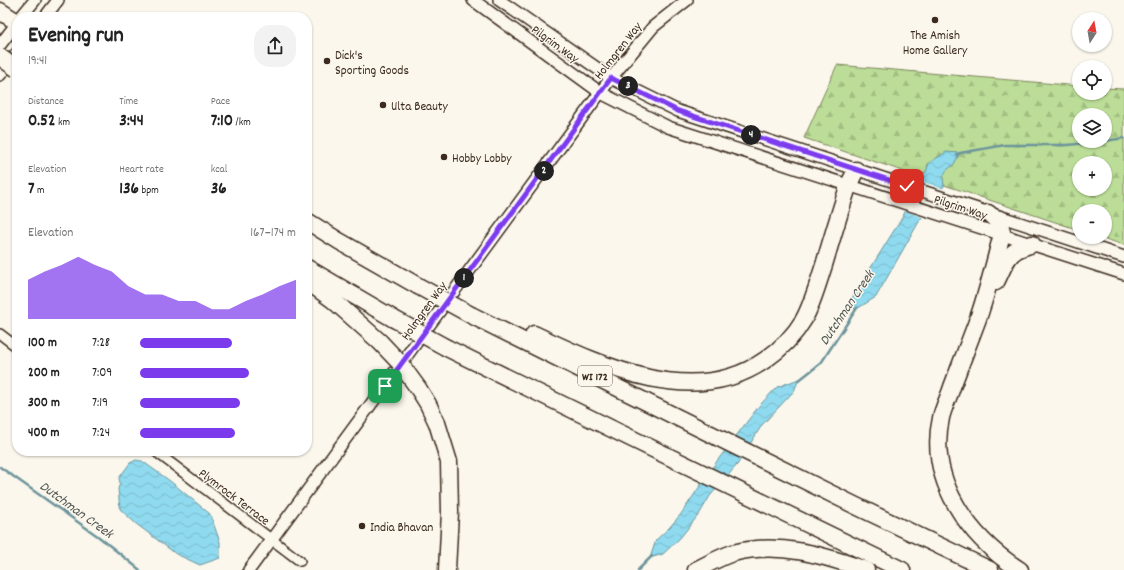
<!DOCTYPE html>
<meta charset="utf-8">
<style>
body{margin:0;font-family:Dekko,sans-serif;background:#f2f2f2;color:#222;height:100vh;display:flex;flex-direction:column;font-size:15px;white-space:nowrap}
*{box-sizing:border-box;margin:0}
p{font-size:13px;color:#767676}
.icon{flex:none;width:22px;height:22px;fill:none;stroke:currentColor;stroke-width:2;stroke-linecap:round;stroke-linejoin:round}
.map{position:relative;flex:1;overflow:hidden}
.sheet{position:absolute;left:12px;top:12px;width:300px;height:444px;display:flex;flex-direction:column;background:#fff;border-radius:16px;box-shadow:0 1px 3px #0004}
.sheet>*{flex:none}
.needle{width:26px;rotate:11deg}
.buttons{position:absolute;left:1072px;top:12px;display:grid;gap:8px}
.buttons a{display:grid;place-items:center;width:40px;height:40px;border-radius:50%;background:#fff;box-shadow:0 1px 3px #0004;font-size:20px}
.pin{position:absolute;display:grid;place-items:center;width:34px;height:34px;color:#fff;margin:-17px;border-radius:8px;box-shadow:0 2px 6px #0006}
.km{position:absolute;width:20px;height:20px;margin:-10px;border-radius:50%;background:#222;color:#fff;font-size:11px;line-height:20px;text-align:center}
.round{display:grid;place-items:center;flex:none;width:42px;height:42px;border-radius:16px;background:#f2f2f2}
.overview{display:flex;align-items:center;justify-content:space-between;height:68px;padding:0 16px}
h1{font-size:22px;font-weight:800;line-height:30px}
.stats{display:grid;grid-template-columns:repeat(3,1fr);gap:6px;height:68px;padding:4px 16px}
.stats div{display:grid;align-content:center}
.stats b{font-size:17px;font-weight:800}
.stats small{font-size:11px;font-weight:400}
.stats p{font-size:11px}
.chart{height:112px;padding:8px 16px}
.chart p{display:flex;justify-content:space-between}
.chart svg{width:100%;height:72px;margin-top:4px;fill:#7c3aed;opacity:.7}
ul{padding:0 16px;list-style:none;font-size:13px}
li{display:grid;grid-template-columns:64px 48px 1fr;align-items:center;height:30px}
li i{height:10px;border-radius:5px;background:#7c3aed}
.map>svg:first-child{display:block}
.forest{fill:url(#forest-firs);stroke:#7b845a;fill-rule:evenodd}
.water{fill:url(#water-waves);stroke:#6d949b}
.pier{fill:#fbf7ec}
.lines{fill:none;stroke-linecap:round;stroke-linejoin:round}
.stream{stroke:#6d949b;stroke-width:2.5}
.minor-casing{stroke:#3b2a1e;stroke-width:12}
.tertiary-casing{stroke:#3b2a1e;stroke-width:14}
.motorway-casing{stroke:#3b2a1e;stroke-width:19}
.minor{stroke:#fbf7ec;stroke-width:9}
.tertiary{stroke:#fbf7ec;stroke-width:11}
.motorway{stroke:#fbf7ec;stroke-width:16}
.motorway-bridge-casing{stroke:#3b2a1e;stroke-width:19;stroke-linecap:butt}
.motorway-bridge{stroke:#fbf7ec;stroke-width:16}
.route-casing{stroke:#fff;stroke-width:8}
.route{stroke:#7c3aed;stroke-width:5}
.poi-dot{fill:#3b2a1e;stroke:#fbf7ec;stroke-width:1.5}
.labels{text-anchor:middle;stroke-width:3;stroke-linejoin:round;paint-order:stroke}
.shield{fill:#fbf7ec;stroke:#75685c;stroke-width:1}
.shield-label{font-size:12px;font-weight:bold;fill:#3b2a1e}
.poi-label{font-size:13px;fill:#3b2a1e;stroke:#fbf7ec;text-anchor:start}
.street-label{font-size:13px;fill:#3b2a1e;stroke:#fbf7ec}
.water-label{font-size:14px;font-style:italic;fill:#505652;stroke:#fbf7ec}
</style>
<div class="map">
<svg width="1124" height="570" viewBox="0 0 1124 570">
<defs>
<pattern id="forest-firs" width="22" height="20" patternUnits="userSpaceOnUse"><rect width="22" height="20" fill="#bbdd97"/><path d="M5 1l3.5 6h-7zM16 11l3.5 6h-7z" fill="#a2be82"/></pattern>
<pattern id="water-waves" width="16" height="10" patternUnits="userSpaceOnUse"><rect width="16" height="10" fill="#8fdaef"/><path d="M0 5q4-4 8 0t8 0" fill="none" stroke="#7cbbcc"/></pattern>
</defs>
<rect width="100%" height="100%" fill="#fbf7ec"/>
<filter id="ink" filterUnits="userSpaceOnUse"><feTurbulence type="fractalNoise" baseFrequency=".025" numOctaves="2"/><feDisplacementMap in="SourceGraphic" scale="8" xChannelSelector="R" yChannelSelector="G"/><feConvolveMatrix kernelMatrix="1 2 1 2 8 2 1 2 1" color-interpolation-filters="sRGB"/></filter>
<g filter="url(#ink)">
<!-- forest -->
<path class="forest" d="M837,65l242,21v7h26v-5l19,1v156l-25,-8h6v-26h-26v19l-275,-92zM1079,115h26v26h-26zM1079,163h26v26h-26z"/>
<!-- water -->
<g class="water">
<path d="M946,152l14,1 -6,11 -8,7 -3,6 1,9 -24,34 -44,77 -21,13 -3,-12 51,-82 21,-43 2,-1 3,-9z"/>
<path d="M799,379l-5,12 -32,34 -25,40 -27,31 -10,17 -20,25 -17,16 -13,4 6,-18 13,-12 12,-14 36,-53 42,-55 18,-19z"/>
<path d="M136,460l6,1 28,20 40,33 10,28v16l-20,7 -24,-11 -41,-31 -15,-14 -2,-20 2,-6 -1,-5 11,-15z"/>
</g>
<!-- pier -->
<path class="pier" d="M918,180l26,9 -20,29 -21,-8z"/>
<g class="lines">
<!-- stream -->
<g class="stream">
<path d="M1105,141l19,-3"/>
<path d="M957,155l3,-2 45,-8h63l36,-4"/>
<path d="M798,381l23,-18 36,-55"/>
<path d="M0,467l99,70 41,33"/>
<path d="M638,570l14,-14"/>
</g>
<defs>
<g id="minor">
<path d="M0,334l17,13"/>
<path d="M155,451l145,110"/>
</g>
<g id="tertiary">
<path d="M473,0l128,93 67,34 456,147"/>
<path d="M499,0l112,78 67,33 446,146"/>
<path d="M21,17l14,-17"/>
<path d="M45,17l13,-17"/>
<path d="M0,45l17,-22"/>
<path d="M0,75l17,-22"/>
<path d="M249,570l362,-492 42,-51 34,-27"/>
</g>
<g id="motorway">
<path d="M0,11l17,11"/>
<path d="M988,213c7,6 14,11 14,21 -8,30 -15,61 -26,90 -8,21 -16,42 -24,63 -3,10 -9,21 -11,31 -14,62 28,120 79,152"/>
<path d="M307,221l32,20 79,45"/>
<path d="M307,268l87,51"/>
<path d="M307,281l26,19 47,42"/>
<path d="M996,282c6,-11 10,-26 21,-32 5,-3 11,-4 15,-6"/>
<path d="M471,315l383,190 136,65"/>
<path d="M534,334c68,32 160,76 231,26 16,-11 29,-24 39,-41 9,-17 14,-36 20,-54 8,-27 16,-54 25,-81l7,-14"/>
<path d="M447,348c151,75 304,148 455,222"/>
<path d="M418,388l10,16 9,19 12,39 1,50 -3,58"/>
<path d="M696,570c12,-6 24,-13 37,-17 45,-12 90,2 133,17"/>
</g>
</defs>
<!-- minor casing -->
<use href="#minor" class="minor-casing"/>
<!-- tertiary casing -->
<use href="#tertiary" class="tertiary-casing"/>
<!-- motorway casing -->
<use href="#motorway" class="motorway-casing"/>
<!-- minor -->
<use href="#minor" class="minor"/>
<!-- tertiary -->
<use href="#tertiary" class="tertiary"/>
<!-- motorway -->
<use href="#motorway" class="motorway"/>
<defs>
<g id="motorway-bridge">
<path d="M0,57l17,12"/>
<path d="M418,286l53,29"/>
<path d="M394,319l53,29"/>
<path d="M380,342l19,20 19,26"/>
</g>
</defs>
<!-- motorway-bridge casing -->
<use href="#motorway-bridge" class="motorway-bridge-casing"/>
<!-- motorway-bridge -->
<use href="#motorway-bridge" class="motorway-bridge"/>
</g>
</g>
<g class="lines" filter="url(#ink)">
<defs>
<path id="route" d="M385,386l226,-308 67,33 229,75"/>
</defs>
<!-- route casing -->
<use href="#route" class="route-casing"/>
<!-- route -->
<use href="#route" class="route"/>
</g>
<!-- markers -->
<g class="poi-dot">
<circle cx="935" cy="20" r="4"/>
<circle cx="327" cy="61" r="4"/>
<circle cx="383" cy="105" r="4"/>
<circle cx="444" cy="157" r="4"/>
<circle cx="362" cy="526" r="4"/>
</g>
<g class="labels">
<!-- shield labels -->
<rect class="shield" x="578" y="366" width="34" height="20" rx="3"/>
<g class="shield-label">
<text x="595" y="380">WI 172</text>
</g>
<!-- poi labels -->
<g class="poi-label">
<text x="935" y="39" text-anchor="middle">The Amish<tspan x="935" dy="15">Home Gallery</tspan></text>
<text x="335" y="59">Dick's<tspan x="335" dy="15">Sporting Goods</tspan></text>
<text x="391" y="110">Ulta Beauty</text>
<text x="452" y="162">Hobby Lobby</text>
<text x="370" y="531">India Bhavan</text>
</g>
<!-- street labels -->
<g class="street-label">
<text transform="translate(556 43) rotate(36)" y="5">Pilgrim Way</text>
<text transform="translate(617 50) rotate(-52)" y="5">Holmgren Way</text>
<text transform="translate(961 206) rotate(18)" y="5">Pilgrim Way</text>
<text transform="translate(423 310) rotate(-54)" y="5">Holmgren Way</text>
<text transform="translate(235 496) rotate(37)" y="5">Plymrock Terrace</text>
</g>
<!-- water labels -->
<g class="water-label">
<text transform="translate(846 307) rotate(-56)" y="5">Dutchman Creek</text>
<text transform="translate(77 509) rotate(36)" y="5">Dutchman Creek</text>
</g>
</g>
</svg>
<div class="buttons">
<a><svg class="needle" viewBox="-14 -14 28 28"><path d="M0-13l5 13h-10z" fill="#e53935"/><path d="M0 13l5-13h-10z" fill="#767676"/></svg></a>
<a><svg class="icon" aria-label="locate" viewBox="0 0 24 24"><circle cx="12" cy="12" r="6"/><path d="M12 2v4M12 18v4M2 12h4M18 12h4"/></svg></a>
<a><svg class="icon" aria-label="layers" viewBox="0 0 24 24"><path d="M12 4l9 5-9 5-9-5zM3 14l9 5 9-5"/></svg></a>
<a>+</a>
<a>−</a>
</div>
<div class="pin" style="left:385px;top:386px;background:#1e9e55"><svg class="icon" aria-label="arrive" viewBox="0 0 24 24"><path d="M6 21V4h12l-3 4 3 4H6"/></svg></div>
<div class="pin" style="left:907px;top:186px;background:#d93025"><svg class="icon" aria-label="check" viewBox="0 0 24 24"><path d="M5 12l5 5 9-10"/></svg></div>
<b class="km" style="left:464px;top:278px">1</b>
<b class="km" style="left:544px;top:171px">2</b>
<b class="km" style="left:628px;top:86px">3</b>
<b class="km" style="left:751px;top:135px">4</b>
<section class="sheet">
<div class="overview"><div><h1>Evening run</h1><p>19:41</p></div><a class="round"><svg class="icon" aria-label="share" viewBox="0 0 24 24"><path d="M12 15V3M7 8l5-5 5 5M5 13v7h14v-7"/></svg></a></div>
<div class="stats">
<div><p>Distance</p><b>0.52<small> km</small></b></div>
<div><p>Time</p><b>3:44</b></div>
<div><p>Pace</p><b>7:10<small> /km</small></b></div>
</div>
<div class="stats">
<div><p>Elevation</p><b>7<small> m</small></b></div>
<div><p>Heart rate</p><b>136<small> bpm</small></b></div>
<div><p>kcal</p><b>36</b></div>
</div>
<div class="chart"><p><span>Elevation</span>167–174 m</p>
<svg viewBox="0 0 160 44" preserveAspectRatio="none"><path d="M0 44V20L10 15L20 11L30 6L40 11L50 15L60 24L70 29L80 29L90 33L100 33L110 38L120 38L130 33L140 29L150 24L160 20V44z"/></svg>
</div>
<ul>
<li><b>100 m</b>7:28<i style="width:59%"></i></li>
<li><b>200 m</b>7:09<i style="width:70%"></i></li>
<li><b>300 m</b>7:19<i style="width:64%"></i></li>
<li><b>400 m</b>7:24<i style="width:61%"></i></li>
</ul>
</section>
</div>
